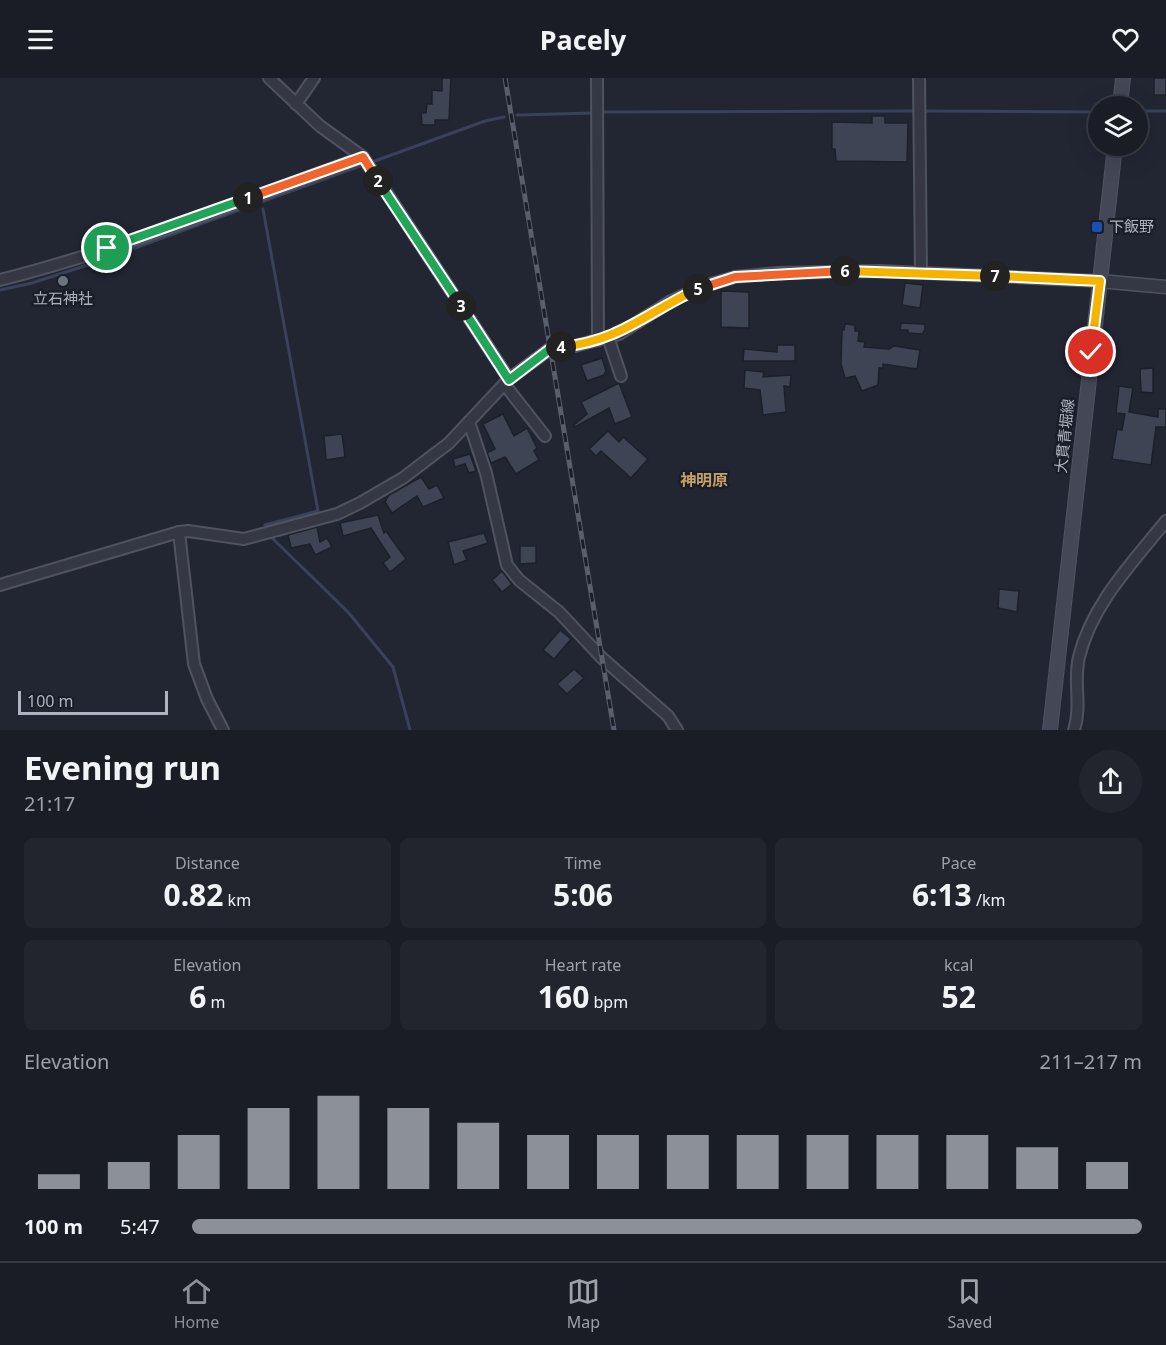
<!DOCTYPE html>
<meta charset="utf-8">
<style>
body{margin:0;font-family:"Noto Sans","Noto Sans JP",sans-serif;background:#23252e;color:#f1f3f6;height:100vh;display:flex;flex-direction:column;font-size:22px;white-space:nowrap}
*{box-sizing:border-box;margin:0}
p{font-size:20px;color:#9fa1a7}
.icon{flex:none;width:33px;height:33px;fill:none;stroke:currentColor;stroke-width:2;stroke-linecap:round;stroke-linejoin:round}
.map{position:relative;height:652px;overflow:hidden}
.details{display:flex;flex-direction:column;background:#1a1c26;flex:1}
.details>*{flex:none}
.tools{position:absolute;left:1088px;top:18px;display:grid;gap:12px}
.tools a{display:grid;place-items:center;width:60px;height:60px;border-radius:50%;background:#1a1c26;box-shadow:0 6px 24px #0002,0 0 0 2px #383a43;font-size:30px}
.scale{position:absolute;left:18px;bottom:15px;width:150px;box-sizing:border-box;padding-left:6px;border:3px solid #afb3c1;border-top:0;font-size:16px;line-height:21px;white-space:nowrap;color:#afb3c1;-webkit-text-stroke:4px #1a1e28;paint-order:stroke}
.pin{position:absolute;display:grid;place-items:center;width:51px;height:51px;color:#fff;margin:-26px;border:3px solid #fff;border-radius:50%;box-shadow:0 2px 6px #0007}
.km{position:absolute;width:30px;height:30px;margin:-15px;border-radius:50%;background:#222;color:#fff;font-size:16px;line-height:30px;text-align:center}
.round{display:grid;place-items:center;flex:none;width:63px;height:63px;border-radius:32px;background:#23252e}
.headline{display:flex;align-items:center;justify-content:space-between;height:102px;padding:0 24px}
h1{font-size:33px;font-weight:700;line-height:45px}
.stats{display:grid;grid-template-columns:repeat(3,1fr);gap:9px;height:102px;padding:6px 24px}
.stats div{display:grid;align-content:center;border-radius:9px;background:#23252e;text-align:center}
.stats b{font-size:30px;font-weight:700}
.stats small{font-size:16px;font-weight:400}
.stats p{font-size:16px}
.chart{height:168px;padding:12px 24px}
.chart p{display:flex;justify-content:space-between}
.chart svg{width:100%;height:108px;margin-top:6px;stroke:#8c9099;stroke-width:6}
ul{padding:0 24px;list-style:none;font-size:20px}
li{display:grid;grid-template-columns:96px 72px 1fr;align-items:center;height:45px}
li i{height:15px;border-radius:8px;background:#8c9099}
header{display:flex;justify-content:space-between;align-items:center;height:78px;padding:0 24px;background:#1a1c26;font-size:27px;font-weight:700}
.tab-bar{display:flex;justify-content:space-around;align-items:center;height:84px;border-top:2px solid #383a43;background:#1a1c26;font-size:16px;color:#9fa1a7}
.tab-bar a{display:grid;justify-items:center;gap:3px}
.tab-bar .selected{color:#8c9099}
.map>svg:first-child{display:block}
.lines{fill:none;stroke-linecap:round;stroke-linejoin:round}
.stream{stroke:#39415b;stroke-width:3}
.building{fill:#3e4453;stroke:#1c202a;stroke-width:1.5}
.minor-casing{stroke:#4f535f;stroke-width:14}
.tertiary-casing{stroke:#4f535f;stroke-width:15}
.secondary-casing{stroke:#4f535f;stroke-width:16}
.minor{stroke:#353844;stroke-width:10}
.tertiary{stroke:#353844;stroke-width:12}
.secondary{stroke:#434756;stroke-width:14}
.rail-casing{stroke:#595e6c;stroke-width:5}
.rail{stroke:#1a1e28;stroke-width:3;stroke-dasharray:9;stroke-linecap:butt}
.split-1-casing{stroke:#fff;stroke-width:12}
.split-2-casing{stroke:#fff;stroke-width:12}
.split-3-casing{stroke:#fff;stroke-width:12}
.split-4-casing{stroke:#fff;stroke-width:12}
.split-5-casing{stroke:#fff;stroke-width:12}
.split-6-casing{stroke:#fff;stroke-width:12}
.split-7-casing{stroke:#fff;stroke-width:12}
.split-8-casing{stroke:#fff;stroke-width:12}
.split-1{stroke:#22a559;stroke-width:8}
.split-2{stroke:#f0652b;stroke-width:8}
.split-3{stroke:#22a559;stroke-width:8}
.split-4{stroke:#22a559;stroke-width:8}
.split-5{stroke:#f5b400;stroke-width:8}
.split-6{stroke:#f0652b;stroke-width:8}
.split-7{stroke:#f5b400;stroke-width:8}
.split-8{stroke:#f5b400;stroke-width:8}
.transit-dot{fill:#1a4fb4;stroke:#1a1e28;stroke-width:2}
.worship-dot{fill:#6b7280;stroke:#1a1e28;stroke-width:2}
.labels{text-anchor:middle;stroke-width:5;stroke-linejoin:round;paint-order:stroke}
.poi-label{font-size:15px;fill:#afb3c1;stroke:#1a1e28;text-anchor:start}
.street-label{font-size:15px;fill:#afb3c1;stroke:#1a1e28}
.neighbourhood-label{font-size:16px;font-weight:bold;fill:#c49f67;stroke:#1a1e28}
</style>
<header><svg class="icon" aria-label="menu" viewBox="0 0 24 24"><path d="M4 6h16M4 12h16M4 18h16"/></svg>Pacely<svg class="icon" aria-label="heart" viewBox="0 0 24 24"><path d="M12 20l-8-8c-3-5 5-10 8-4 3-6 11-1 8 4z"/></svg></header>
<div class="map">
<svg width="1166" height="652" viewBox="0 0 1166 652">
<rect width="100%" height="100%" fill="#222633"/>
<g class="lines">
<!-- stream -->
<g class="stream">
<path d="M924,33l174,1"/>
<path d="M1137,33h29"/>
<path d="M604,34l309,-1"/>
<path d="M517,37l77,-2"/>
<path d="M372,84l113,-41 19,-4"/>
<path d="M263,131l55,302 -53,14"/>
<path d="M113,178l250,-91"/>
<path d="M0,212l32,-7 74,-24"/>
<path d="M270,458l78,76 45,55 17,63"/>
</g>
</g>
<!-- building -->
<g class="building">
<path d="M442,0h9l-2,42h-14v5h-13l-1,-12h5l1,-9h5v-14l10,1z"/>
<rect x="1154" y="0" width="12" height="17"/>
<path d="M872,38h13v7h23l-1,39 -71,-1 -1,-12h-3v-27l40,1z"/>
<path d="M905,205l18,2 -3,23 -18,-3z"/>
<path d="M721,213l28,1v36l-28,-1z"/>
<path d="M901,245l24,1v6l-3,4 -14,-1v-3h-8z"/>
<path d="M845,246l10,1v6h4l-1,10 7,1 -1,5 25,2 5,-3 26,4 -3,19 -34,-5v4h-4l-1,17 -16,6 -7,-15 -10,2 -4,-14 1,-34h2z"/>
<path d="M777,267h18v16h-52l1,-12 33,3z"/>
<path d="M602,280l4,13 -2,4 -17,6 -6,-16z"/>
<path d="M1153,290v25l-12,-1 -1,-23z"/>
<path d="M745,292l19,2 -1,5 28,-2 -1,12 -6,-1 2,26 -23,3 -3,-25 -16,-2z"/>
<path d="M619,305l13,34 -17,7 -6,-16 -34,19 -1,-2 13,-11 -6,-12z"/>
<path d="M1119,308l14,2 -4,24 29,5v-8h8v18h-10l-5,38 -39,-6 5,-30 5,1 3,-16 -9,-1z"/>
<path d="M503,336l11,22 13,-8 10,20 -3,3 5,9 -23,14 -11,-17 -14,6 -4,-10 8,-4 -12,-25z"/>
<path d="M608,353l11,11 4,-5 25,22 -17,19 -30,-27 -5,5 -7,-7z"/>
<path d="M342,356l3,23 -19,3 -2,-24z"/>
<path d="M470,376l6,17 -7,2 -4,-9 -10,3 -2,-8z"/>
<path d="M421,399l8,12 8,-4 7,13 -21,9 -6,-11 -25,17 -7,-11 4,-7z"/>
<path d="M378,437l6,18 2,-2 20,28 -16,13 -7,-9 7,-6 -19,-29 -28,8 -3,-13z"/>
<path d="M317,449l3,15 7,-4 5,9 -17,8 -5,-11 -19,4 -3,-13z"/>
<path d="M484,455l4,10 -25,8 4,9 -13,5 -6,-23z"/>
<path d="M520,468h16v17l-16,1z"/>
<path d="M502,493l10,13 -10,8 -10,-12z"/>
<path d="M999,511l20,2 -2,21 -19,-4z"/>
<path d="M560,552l11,9 -17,20 -11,-9z"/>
<path d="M574,591l10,9 -17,16 -10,-10z"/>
</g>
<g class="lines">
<defs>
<g id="minor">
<path d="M269,0l51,48 43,31 146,222"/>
<path d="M597,0l1,262"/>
<path d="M919,0l2,195"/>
<path d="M296,26l18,-26"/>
<path d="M0,202c123,-31 243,-80 363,-123"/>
<path d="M608,259l13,39"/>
<path d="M505,307l40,51"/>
<path d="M469,344l17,51 21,92 12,15 40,32 43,46 66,58 9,14"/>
<path d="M179,454l15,132 13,35 16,31"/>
<path d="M0,507l179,-53 9,-1 56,8 93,-25 23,-11 43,-25 46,-35 60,-64 42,-31 24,-2 44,-12 52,-33 30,-14 34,-10 43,-4 101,-2 220,10"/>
<path d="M1074,652c8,-24 -1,-49 5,-73 13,-53 54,-95 87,-136"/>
</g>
<path id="tertiary" d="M1099,203l67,6"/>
<g id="secondary">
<path d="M1120,28l3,-28"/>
<path d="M1050,652l65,-584"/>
</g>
</defs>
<!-- minor casing -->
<use href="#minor" class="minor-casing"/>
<!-- tertiary casing -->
<use href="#tertiary" class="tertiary-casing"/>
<!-- secondary casing -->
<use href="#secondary" class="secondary-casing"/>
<!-- minor -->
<use href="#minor" class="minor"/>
<!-- tertiary -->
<use href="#tertiary" class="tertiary"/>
<!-- secondary -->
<use href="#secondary" class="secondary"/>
<defs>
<path id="rail" d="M505,0l109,652"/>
</defs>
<!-- rail casing -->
<use href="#rail" class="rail-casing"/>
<!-- rail -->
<use href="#rail" class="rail"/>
</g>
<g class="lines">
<defs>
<path id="split-1" d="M107,170l141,-50"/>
<path id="split-2" d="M248,120l115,-41 15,24"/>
<path id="split-3" d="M378,103l83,125"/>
<path id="split-4" d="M461,228l48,74 42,-32 10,-1"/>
<path id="split-5" d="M561,269c60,-6 86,-35 137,-58"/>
<path id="split-6" d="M698,211l37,-12 110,-6"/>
<path id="split-7" d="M845,193l150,5"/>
<path id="split-8" d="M995,198l105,5 -9,71"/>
</defs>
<!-- split-1 casing -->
<use href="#split-1" class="split-1-casing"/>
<!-- split-2 casing -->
<use href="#split-2" class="split-2-casing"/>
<!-- split-3 casing -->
<use href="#split-3" class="split-3-casing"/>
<!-- split-4 casing -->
<use href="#split-4" class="split-4-casing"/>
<!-- split-5 casing -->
<use href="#split-5" class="split-5-casing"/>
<!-- split-6 casing -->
<use href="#split-6" class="split-6-casing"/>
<!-- split-7 casing -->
<use href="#split-7" class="split-7-casing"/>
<!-- split-8 casing -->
<use href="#split-8" class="split-8-casing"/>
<!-- split-1 -->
<use href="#split-1" class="split-1"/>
<!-- split-2 -->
<use href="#split-2" class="split-2"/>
<!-- split-3 -->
<use href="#split-3" class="split-3"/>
<!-- split-4 -->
<use href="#split-4" class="split-4"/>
<!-- split-5 -->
<use href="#split-5" class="split-5"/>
<!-- split-6 -->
<use href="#split-6" class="split-6"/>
<!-- split-7 -->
<use href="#split-7" class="split-7"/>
<!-- split-8 -->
<use href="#split-8" class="split-8"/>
</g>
<!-- markers -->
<rect class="transit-dot" x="1091" y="143" width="12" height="12" rx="3"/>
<circle class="worship-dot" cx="63" cy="203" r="6"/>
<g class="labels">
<!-- poi labels -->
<g class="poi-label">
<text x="1109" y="154">下飯野</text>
<text x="63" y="226" text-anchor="middle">立石神社</text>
</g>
<!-- street labels -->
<g class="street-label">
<text transform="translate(1065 358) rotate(-84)" y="5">大貫青堀線</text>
</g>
<!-- neighbourhood labels -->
<g class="neighbourhood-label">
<text x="704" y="408">神明原</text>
</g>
</g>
</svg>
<div class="tools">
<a><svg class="icon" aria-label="layers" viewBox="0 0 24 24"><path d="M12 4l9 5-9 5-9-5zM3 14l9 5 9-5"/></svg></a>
</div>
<div class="scale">100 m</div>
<div class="pin" style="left:107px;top:170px;background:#1e9e55"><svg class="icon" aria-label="arrive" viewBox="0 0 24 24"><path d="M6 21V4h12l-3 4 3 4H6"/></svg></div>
<div class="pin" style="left:1091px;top:274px;background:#d93025"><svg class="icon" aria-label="check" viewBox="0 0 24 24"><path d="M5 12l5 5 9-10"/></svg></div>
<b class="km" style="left:248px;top:120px">1</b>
<b class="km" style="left:378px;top:103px">2</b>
<b class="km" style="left:461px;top:228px">3</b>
<b class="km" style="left:561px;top:269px">4</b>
<b class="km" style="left:698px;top:211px">5</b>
<b class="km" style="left:845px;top:193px">6</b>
<b class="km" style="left:995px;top:198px">7</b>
</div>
<section class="details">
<div class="headline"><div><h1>Evening run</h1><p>21:17</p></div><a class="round"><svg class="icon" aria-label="share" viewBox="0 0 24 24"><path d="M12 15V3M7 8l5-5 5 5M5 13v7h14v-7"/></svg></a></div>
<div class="stats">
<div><p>Distance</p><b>0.82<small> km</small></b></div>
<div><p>Time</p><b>5:06</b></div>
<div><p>Pace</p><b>6:13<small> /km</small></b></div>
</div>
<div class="stats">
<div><p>Elevation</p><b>6<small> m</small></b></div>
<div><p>Heart rate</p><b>160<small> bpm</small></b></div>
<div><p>kcal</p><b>52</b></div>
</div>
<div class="chart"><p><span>Elevation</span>211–217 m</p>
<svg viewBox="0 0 160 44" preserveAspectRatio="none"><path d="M5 44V38M15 44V33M25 44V22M35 44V11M45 44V6M55 44V11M65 44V17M75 44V22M85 44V22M95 44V22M105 44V22M115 44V22M125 44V22M135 44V22M145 44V27M155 44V33"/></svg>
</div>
<ul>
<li><b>100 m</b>5:47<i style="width:100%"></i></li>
</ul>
</section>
<nav class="tab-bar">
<a class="selected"><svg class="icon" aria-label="home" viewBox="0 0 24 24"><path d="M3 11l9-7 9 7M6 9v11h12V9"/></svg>Home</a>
<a><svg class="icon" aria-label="map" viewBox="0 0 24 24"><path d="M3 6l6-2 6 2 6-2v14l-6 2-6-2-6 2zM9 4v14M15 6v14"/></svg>Map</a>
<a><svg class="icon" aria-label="saved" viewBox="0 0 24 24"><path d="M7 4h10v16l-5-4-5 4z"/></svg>Saved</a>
</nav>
